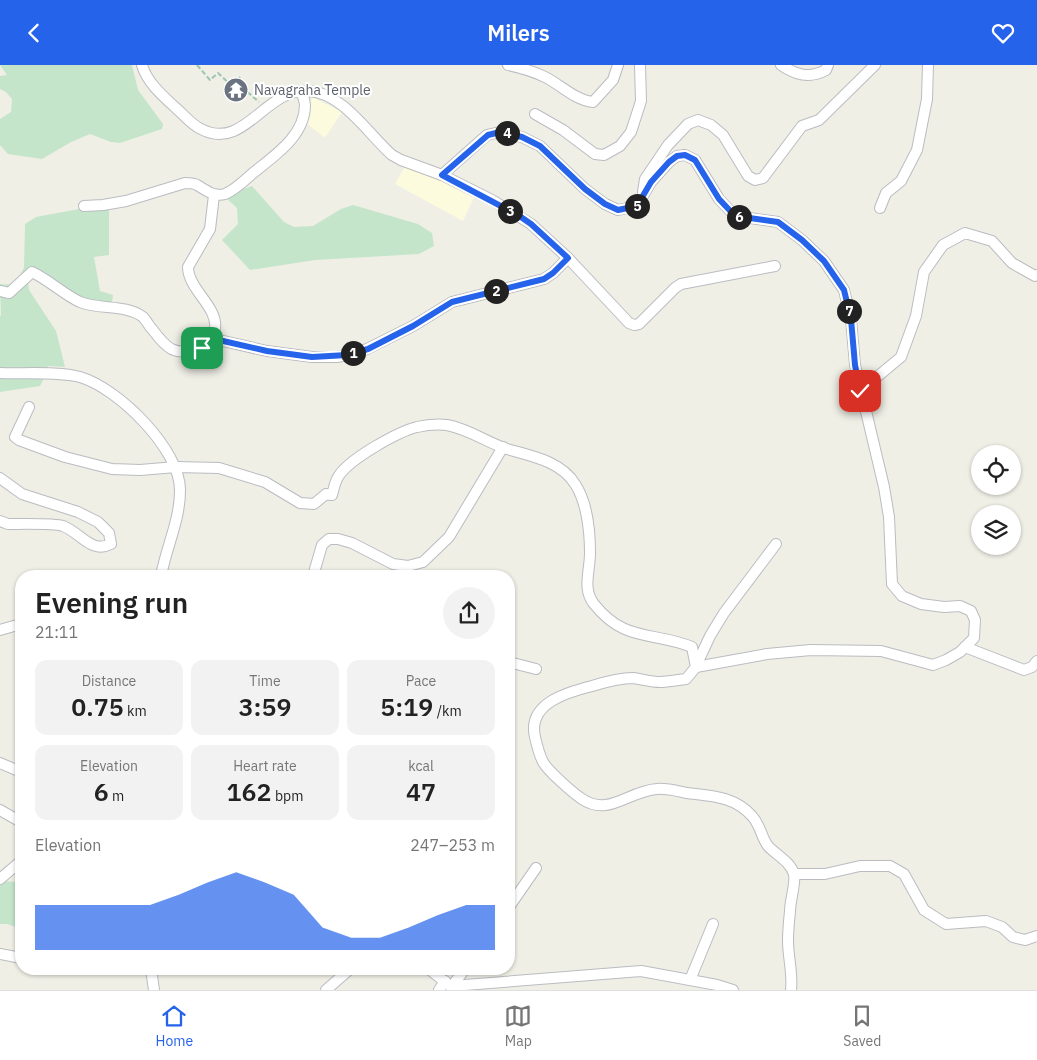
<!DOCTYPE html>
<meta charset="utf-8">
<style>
body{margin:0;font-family:"IBM Plex Sans",sans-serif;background:#f2f2f2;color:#222;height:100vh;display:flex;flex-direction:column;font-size:19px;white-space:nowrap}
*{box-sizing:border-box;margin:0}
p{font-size:16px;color:#767676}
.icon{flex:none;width:28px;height:28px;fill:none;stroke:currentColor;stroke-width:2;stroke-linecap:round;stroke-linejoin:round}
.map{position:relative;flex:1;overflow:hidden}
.drawer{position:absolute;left:15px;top:505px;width:500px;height:405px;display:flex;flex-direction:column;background:#fff;border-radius:20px;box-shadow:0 1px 4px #0004}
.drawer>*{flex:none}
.controls{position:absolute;left:971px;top:380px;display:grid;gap:10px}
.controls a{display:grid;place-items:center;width:50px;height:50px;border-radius:50%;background:#fff;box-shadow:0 1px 4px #0004;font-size:25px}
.pin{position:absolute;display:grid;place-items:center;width:42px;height:42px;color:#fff;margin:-21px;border-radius:10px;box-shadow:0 2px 8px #0006}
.km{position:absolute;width:25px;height:25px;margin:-12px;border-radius:50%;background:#222;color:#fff;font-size:14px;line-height:25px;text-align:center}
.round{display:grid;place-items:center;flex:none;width:52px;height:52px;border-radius:26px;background:#f2f2f2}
.summary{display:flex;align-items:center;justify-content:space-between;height:85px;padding:0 20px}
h1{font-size:28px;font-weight:600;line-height:38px}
.figures{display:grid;grid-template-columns:repeat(3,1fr);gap:8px;height:85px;padding:5px 20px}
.figures div{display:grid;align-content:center;border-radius:12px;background:#f2f2f2;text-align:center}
.figures b{font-size:25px;font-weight:600}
.figures small{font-size:14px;font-weight:400}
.figures p{font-size:14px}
.chart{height:140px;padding:10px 20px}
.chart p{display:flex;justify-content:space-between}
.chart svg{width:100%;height:90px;margin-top:5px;fill:#2563eb;opacity:.7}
header{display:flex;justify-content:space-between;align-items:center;height:65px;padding:0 20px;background:#2563eb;color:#fff;font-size:22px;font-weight:600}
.dock{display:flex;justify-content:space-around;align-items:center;height:70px;border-top:1px solid #e0e0e0;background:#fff;font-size:14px;color:#767676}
.dock a{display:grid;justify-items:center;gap:2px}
.dock .on{color:#2563eb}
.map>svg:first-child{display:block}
.commercial{fill:#fcfbdd}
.green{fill:#c4e5ca}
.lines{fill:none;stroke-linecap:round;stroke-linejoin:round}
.minor-casing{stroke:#babcc1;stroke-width:12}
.path{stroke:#9ec5b1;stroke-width:2;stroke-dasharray:5 2.5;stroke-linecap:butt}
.minor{stroke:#fff;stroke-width:10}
.route-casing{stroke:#fff;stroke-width:10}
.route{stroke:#2563eb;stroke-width:6}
.labels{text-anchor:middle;stroke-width:4;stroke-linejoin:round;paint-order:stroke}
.worship-label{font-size:14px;fill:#5b616d;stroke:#fff;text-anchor:start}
</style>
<header><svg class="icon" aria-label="back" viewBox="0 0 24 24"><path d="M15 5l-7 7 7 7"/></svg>Milers<svg class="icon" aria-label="heart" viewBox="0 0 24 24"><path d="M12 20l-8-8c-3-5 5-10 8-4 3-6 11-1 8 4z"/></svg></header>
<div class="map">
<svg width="1037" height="925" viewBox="0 0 1037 925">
<rect width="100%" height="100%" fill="#efefe6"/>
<!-- commercial -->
<g class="commercial">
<path d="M312,32l30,15 -17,26 -19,-15z"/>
<path d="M409,94l69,30 -15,32 -68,-37z"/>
</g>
<!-- green -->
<g class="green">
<path d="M0,0h132l6,25 25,34 -1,5 -42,14 -9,-1 -21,-8 -19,8 -29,17 -34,-5 -8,-9v-26l11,-7 1,-13 -6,-7 -6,-3v-13l7,-1z"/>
<path d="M252,121l32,36 10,5 19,-1 28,-17 12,-4 65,19 14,9 2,13 -15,8 -104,6 -65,10 -28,-30 16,-16 -1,-16 -13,-12z"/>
<path d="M90,142h19v48l-15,2 6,34 13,4 -1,8 -31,-3 -54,-25 2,15 27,41 9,36 -17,-1 -4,12 -4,8 -40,6v-76l1,-1 -1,-31 14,1 10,-17 1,-44 11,-7z"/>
<path d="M0,816l21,1v47l-14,-5h-7z"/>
</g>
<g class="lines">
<defs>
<g id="minor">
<path d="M142,0c5,18 22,32 35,44 8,7 15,16 24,20 44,23 64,-42 108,-38 34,2 59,43 83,64l9,5 41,15 50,25 39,24 37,34 61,65 5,2 5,-1 36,-36 6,-4 94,-18"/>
<path d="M508,0c14,3 25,6 37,12 16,8 30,23 48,25l20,-22 5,-15"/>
<path d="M781,0c15,10 28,14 45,5l2,-5"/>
<path d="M535,49l28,16 32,24 9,1 16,-9 11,-14 10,-31 -1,-36"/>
<path d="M442,110l45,-40 13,-3 22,5 18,9 45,43 20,15 13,6 19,-4 14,-24 18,-20 8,-6 8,-1 10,5 24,39 16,17 43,6 24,18 22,21 20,29 7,29 4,46 29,122 5,30 3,67 10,12 19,8 23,3 16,-1 11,5 4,9 -1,18 -14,14 -14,8 -13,5 -52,-14 -70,-1 -44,4 -71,13"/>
<path d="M643,127l2,-13 23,-34 20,-21 10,-4 13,5 12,10 25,41 7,4 8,-2 39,-52 17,-6 56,-55"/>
<path d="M84,141l19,-1 23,-4 59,-18c4,0 9,0 12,2 9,5 16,12 28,9 10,-4 20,-14 28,-21 21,-17 52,-37 52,-68 -1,-6 -1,-9 -5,-13"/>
<path d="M880,143l6,-15 15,-12 16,-31 10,-51 1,-34"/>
<path d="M0,226l9,2 23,-21c17,8 31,22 48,30 20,8 45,2 63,15 3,3 6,9 9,12 15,20 22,27 47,20 7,-2 15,-14 16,-21 3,-21 -27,-39 -27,-61l22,-38 4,-34"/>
<path d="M210,273l57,13 45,6h25l10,-2 20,-6 46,-23 39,-24 92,-23 9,-6 15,-15"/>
<path d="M0,308c22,1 59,-2 80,4 38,11 101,73 100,114 0,29 -14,57 -19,85"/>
<path d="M860,326l41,-34 15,-41 8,-44 19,-27 22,-12 27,8 20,22 23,13 2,-1"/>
<path d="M29,342l-14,30 4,3 46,17 47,12 28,1 36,-3 43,1 46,14 35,21 14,1 12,-10 6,1c2,-7 3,-15 8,-21 12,-16 57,-42 77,-47 9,-2 20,-3 30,-2 22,4 39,17 60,24 24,7 54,12 68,35 12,18 15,48 15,69 0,18 -8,36 4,51 31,39 59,27 98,43l4,20 -10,12c-9,1 -18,3 -26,3 -9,0 -18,-3 -27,-4 -13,0 -28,4 -41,8 -24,6 -65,17 -57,51 2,9 4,17 8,25 5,9 30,31 39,37 27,18 46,-8 75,-10 9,-1 20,2 30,4 24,3 47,3 65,23 9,10 9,21 16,30 8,9 22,15 26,28 2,8 -4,27 -4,37 -1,10 -2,20 -2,30 0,16 5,33 3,49"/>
<path d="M0,413l22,16 56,18 20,10 11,11 2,11c-20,10 -30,-11 -48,-18 -9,-3 -43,-2 -55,-2l-8,-3"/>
<path d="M313,511l9,-31 7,-6h9l14,4 41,21 15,2 15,-4 26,-25 54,-90"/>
<path d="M0,565l21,-6"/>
<path d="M965,582l59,23 8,-3 5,-6"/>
<path d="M509,597l27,7"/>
<path d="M696,601l14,-30 14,-23 52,-69"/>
<path d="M0,698l21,9"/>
<path d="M0,745l21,12"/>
<path d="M794,809h31l35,-8h30l14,8 20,36 22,14 40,-3 16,6 11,10 12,3 12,-4"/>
<path d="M0,814l21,-18"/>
<path d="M509,842l27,-39"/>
<path d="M0,889l21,4"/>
<path d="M151,904l3,21"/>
<path d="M429,904l26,21"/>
<path d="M465,904l-13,17 189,-15 76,14 16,5"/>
<path d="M690,915l23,-56"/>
<path d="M326,925l24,-21"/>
<path d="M439,925l6,-9"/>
</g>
</defs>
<!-- minor casing -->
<use href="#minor" class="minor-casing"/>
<!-- path -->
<g class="path">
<path d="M197,0l13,15 8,-7 14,13 8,-9"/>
<path d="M236,17l23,20"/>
</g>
<!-- minor -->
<use href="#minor" class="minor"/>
</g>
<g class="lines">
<defs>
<path id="route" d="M202,283l8,-10 57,13 45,6 35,-2 21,-6 45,-23 39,-24 92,-23 9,-6 15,-15 -37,-34 -13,-9 -76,-40 46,-40 12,-3 22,5 18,9 45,43 20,15 13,6 19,-4 14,-24 18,-20 8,-6 8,-1 10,5 24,39 16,17 43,6 24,18 22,21 20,29 7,29 4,46 5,26"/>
</defs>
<!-- route casing -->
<use href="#route" class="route-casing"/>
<!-- route -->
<use href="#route" class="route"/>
</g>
<!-- icons -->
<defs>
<symbol id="temple-disc" viewBox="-11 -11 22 22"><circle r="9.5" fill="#6b7280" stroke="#fff"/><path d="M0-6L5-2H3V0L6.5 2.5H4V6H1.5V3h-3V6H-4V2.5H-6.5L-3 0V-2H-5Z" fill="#fff"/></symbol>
</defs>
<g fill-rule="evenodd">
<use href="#temple-disc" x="222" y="11" width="28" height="28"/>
</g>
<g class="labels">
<!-- worship labels -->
<g class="worship-label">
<text x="254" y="30">Navagraha Temple</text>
</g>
</g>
</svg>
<div class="controls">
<a><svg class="icon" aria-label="locate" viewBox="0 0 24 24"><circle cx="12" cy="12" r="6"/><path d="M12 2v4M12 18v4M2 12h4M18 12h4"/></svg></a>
<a><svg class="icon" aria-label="layers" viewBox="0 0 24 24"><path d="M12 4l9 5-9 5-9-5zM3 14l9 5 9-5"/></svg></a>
</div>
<div class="pin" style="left:202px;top:283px;background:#1e9e55"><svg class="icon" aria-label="arrive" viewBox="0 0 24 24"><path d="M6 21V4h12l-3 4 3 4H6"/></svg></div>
<div class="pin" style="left:860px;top:326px;background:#d93025"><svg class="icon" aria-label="check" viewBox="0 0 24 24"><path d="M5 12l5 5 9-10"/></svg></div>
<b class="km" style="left:353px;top:288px">1</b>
<b class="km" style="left:496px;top:226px">2</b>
<b class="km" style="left:510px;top:146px">3</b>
<b class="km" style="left:507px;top:68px">4</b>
<b class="km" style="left:637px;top:141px">5</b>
<b class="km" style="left:739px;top:152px">6</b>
<b class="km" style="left:849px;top:246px">7</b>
<section class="drawer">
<div class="summary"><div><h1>Evening run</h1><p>21:11</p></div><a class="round"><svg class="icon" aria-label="share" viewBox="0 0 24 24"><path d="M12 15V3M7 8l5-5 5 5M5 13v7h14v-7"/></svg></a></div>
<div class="figures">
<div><p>Distance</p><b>0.75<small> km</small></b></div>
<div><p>Time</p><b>3:59</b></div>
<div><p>Pace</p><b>5:19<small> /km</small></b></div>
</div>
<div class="figures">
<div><p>Elevation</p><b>6<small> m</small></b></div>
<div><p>Heart rate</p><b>162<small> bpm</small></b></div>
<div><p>kcal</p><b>47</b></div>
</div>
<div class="chart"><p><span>Elevation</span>247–253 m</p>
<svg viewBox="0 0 160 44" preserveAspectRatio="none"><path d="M0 44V22L10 22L20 22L30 22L40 22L50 17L60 11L70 6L80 11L90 17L100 33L110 38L120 38L130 33L140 27L150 22L160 22V44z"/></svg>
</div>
</section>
</div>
<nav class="dock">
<a class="on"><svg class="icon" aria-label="home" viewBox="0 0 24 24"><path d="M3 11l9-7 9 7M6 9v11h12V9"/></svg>Home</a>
<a><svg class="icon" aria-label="map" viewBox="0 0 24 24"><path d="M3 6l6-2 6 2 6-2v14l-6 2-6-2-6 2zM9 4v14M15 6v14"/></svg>Map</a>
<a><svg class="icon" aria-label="saved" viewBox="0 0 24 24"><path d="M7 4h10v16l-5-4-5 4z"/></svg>Saved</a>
</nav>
